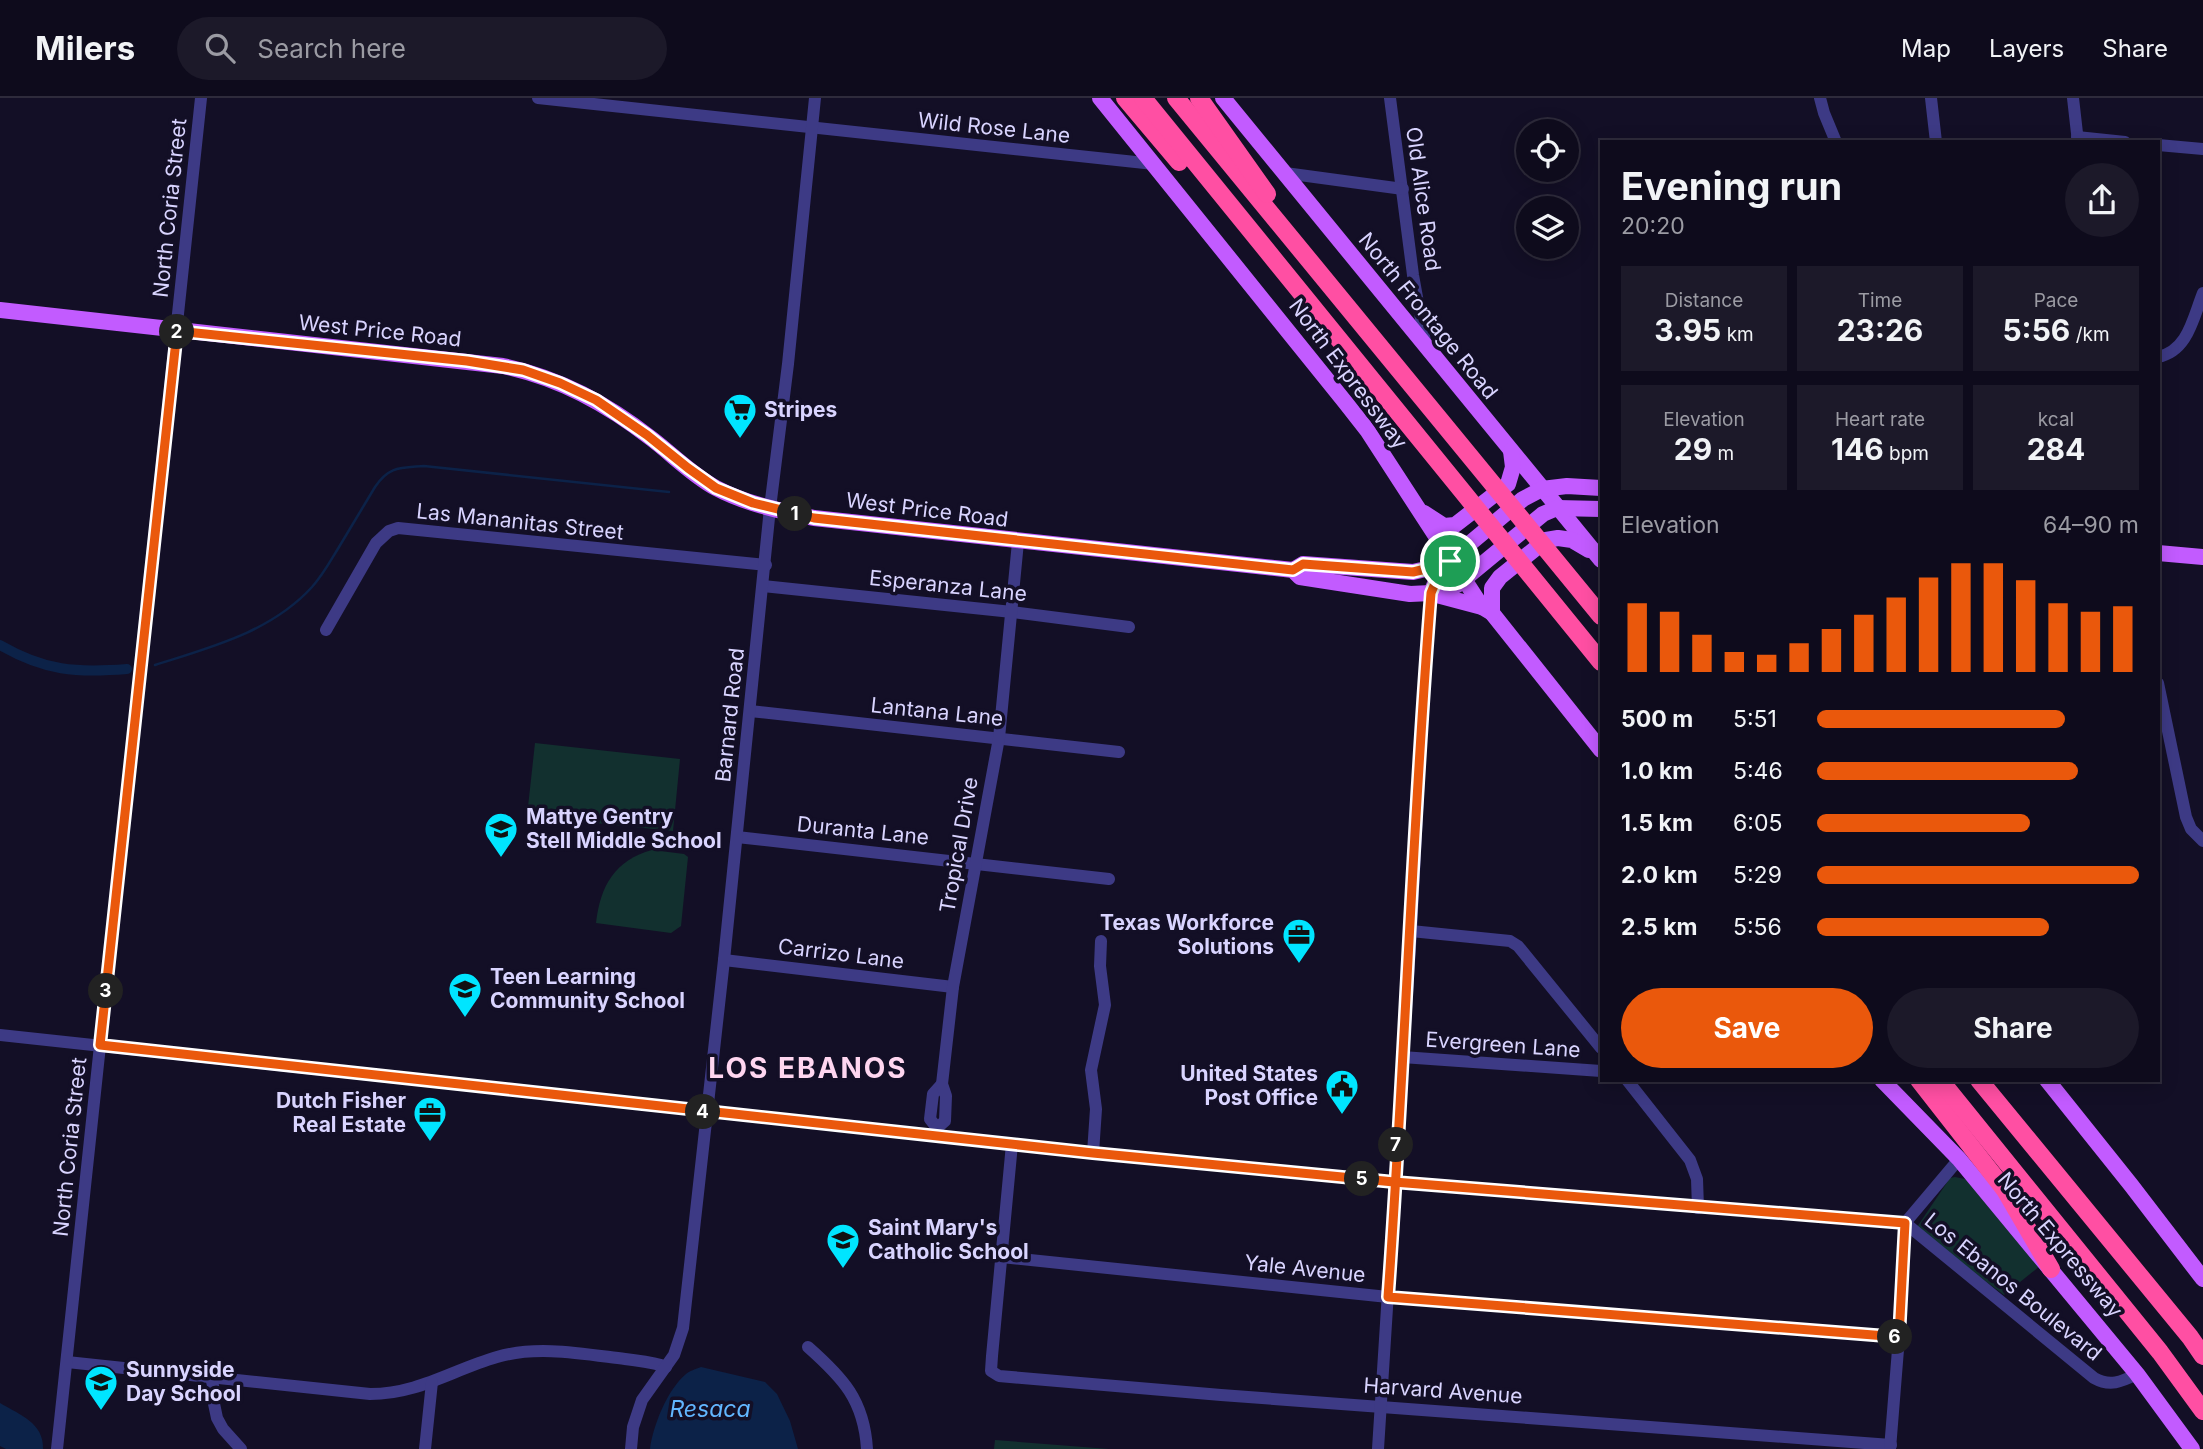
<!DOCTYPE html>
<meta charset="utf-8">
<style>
body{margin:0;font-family:Inter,sans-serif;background:#1c1929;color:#f1f3f6;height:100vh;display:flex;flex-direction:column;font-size:26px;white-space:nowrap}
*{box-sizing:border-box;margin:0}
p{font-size:23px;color:#9b9ba3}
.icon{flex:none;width:38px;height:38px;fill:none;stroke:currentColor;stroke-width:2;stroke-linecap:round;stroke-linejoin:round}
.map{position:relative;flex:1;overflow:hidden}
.sheet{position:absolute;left:1600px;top:42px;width:560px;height:942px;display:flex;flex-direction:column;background:#0e0b1c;border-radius:0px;box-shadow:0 4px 18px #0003,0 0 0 2px #2e2b3b}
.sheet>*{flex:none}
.controls{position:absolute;left:1516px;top:21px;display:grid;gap:14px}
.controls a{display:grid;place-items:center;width:63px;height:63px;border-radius:50%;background:#0e0b1c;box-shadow:0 4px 18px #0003,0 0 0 2px #2e2b3b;font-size:35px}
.pin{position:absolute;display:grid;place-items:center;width:60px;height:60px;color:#fff;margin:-30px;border:4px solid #fff;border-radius:50%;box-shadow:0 2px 7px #0007}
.km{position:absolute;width:35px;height:35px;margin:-18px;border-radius:50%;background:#222;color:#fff;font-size:19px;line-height:35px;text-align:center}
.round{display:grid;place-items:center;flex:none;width:74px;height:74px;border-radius:37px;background:#1c1929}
.summary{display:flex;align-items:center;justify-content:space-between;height:119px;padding:0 21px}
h1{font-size:38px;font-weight:700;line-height:52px}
.figures{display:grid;grid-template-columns:repeat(3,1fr);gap:10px;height:119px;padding:7px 21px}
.figures div{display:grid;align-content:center;border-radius:0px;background:#1c1929;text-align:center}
.figures b{font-size:30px;font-weight:700}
.figures small{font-size:19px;font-weight:400}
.figures p{font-size:19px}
.chart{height:196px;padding:14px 21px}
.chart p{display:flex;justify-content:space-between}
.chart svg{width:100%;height:126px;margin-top:7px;stroke:#ea580c;stroke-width:6}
.action{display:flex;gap:14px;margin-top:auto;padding:14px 21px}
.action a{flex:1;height:80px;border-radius:42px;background:#ea580c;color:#fff;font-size:28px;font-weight:700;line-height:80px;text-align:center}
.action a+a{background:#1c1929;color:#f1f3f6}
ul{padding:0 21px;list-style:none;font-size:23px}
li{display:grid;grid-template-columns:112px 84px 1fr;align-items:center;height:52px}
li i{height:18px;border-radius:9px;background:#ea580c}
header{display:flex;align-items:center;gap:42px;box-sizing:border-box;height:98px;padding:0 35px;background:#0e0b1c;border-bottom:2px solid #2e2b3b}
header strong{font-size:33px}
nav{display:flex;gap:38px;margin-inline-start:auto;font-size:24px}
.search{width:490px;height:63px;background:#1c1929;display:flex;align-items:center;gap:18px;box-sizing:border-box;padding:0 24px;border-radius:38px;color:#9b9ba3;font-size:26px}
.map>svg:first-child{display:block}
.green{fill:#12302f}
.water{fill:#0c2248}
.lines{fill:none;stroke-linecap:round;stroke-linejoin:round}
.stream{stroke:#0c2248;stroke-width:2.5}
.canal{stroke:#0c2248;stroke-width:10}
.minor{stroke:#3d3a85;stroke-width:12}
.major{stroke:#c25bff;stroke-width:16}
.highway{stroke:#ff4fa3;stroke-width:18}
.route-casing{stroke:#fff;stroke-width:14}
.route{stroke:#ea580c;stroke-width:9}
.labels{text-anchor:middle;stroke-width:7;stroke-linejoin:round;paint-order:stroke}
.street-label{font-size:21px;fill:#d9d4ff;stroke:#130f26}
.poi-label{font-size:21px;font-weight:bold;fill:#d9d4ff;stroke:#130f26;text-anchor:start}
.water-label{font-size:23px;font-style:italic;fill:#62b6ff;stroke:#130f26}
.district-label{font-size:28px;font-weight:bold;letter-spacing:2px;fill:#ffd6f0;stroke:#130f26}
</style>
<header>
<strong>Milers</strong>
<div class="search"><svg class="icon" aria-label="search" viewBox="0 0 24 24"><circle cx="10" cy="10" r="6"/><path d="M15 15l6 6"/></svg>Search here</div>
<nav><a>Map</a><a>Layers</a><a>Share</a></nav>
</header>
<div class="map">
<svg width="2203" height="1351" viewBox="0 0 2203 1351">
<rect width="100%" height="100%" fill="#130f26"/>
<!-- green -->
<g class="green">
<path d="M535,645l145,16 -7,72 -146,-15z"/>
<path d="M652,752l32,4 4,3 -7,69 -10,7 -75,-10c4,-37 19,-63 56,-73z"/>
<path d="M1955,1079l15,3 70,86 -36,29 -75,-56 -12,-12 33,-49z"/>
<path d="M995,1342l114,9h-115z"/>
</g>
<!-- water -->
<g class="water">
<path d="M701,1269l64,15 12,12 13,27 8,28h-148c3,-23 17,-59 36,-75 3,-3 10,-5 15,-7z"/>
<path d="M0,1305c20,12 44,20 43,46h-37l-6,-3z"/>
</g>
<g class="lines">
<!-- stream -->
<path class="stream" d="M155,567c56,-18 116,-33 157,-78 11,-12 19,-27 27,-40 12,-20 24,-40 36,-60 14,-21 25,-19 49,-21l245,26"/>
<!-- canal -->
<path class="canal" d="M0,547c45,26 76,28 127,24"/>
<!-- minor -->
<g class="minor">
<path d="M538,0l616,66"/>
<path d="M1390,0l23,177 13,72"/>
<path d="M1820,0l4,15 12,29"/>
<path d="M1931,0l5,44"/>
<path d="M2073,0l5,44"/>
<path d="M2077,39l48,5"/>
<path d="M2158,47l45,4"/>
<path d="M1285,75l118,16"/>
<path d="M2158,259c30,-6 35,-39 45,-64"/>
<path d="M763,488l249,26 117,15"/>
<path d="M326,532l50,-87 13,-12 9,-3 368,37"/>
<path d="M2158,585l28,134 5,12 12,12"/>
<path d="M750,613l369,41"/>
<path d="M737,739l372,42"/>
<path d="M1411,833l99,10 8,5 83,102"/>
<path d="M724,862l229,27"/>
<path d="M0,937l1093,118 301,29 511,41"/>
<path d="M1402,959l199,14"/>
<path d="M1627,982l63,80 7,19 1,29"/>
<path d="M937,1030l-7,-9 3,-25 9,-10"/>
<path d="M936,1038l1,-8 8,-7 1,-25 -4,-12 11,-97 46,-249 19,-196"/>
<path d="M1012,1046l-20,212 -1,15 8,5 222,19 670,50"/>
<path d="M1093,1055l3,-44 -5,-39 14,-65 -5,-39 1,-25"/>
<path d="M1905,1125l189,155c16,9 27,4 43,-4"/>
<path d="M1001,1159l387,40 511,40"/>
<path d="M808,1249c35,31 56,53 59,102"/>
<path d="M67,1264l303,32c48,0 82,-24 127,-37 40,-12 87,-3 128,2 13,2 29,3 41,8"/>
<path d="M211,1279l3,13 -1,9 4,19 6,11 18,20"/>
<path d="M57,1351l144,-1351"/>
<path d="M425,1351l7,-67"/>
<path d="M631,1351l2,-22 9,-27 32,-45 9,-27 41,-368 46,-452 18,-144 27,-266"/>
<path d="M1378,1351l33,-518 11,-217 9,-121"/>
<path d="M1890,1351l9,-112 6,-114 54,-64"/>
</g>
<!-- major -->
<g class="major">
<path d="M1100,0l245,304 22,28 115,177 10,6 109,137"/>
<path d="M1223,0l378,462"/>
<path d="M0,212l503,56c57,12 104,38 149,73 21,16 40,36 64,49 30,16 65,23 98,30l479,52 7,7 110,17 21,-1 26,-8 86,-71 14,-6 44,1"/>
<path d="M1424,415l20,13 11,-1 53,-41 5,-17 -2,-16"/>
<path d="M2158,455l45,4"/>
<path d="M1293,472l10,-6 110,8 21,-5 16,-7"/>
<path d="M1431,495l5,-12 14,-21 73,-61 19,-10 25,-3 34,2"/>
<path d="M1433,496l49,13"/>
<path d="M1492,515v-25l8,-11 46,-37 12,-2 14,2 17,10"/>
<path d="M1882,982l77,79 178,215 55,75"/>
<path d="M2047,982l84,105 72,94"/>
</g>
<!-- highway -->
<g class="highway">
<path d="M1125,0l54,64"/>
<path d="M1143,0l458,564"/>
<path d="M1176,0l425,518"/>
<path d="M1199,0l68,96"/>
<path d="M1919,982l86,110 46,79"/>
<path d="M1940,982l220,272 43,59"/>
<path d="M1979,982l211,257 13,19"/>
</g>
</g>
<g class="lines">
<defs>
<path id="route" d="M1450,463l-16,6 -21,5 -110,-8 -10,6 -479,-52 -61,-15 -37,-15 -28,-20 -41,-33 -51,-35 -36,-17 -37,-13 -56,-9 -290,-30 -77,714 993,108 301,29 511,41 -6,114 -511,-40c17,-234 24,-469 43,-704l5,-12 14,-20"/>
</defs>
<!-- route casing -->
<use href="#route" class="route-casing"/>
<!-- route -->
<use href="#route" class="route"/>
</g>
<!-- icons -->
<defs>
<symbol id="supermarket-pin" viewBox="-11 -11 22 30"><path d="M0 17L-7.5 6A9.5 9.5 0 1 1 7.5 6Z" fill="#00e5ff" stroke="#130f26"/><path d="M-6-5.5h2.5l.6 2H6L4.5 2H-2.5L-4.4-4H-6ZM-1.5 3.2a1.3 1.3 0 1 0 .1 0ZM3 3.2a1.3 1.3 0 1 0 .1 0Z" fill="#111"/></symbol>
<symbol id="school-pin" viewBox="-11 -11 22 30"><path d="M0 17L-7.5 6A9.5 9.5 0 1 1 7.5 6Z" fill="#00e5ff" stroke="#130f26"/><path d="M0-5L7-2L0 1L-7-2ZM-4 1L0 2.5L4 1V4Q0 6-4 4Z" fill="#111"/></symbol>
<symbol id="office-pin" viewBox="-11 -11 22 30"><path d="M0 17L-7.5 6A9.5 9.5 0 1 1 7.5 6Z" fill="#00e5ff" stroke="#130f26"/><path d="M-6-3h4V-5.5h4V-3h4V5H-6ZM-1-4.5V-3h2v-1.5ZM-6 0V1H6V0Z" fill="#111"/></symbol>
<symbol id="civic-pin" viewBox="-11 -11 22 30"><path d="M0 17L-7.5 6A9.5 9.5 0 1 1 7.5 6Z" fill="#00e5ff" stroke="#130f26"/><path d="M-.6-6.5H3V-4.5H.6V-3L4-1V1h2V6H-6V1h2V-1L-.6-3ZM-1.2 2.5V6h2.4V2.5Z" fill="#111"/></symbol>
</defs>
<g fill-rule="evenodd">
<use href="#supermarket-pin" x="721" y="293" width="38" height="52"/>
<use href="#school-pin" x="482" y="712" width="38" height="52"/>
<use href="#office-pin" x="1280" y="818" width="38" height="52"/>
<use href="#school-pin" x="446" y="872" width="38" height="52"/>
<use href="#civic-pin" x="1323" y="969" width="38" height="52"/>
<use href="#office-pin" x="411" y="996" width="38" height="52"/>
<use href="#school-pin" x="824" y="1123" width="38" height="52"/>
<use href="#school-pin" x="82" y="1265" width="38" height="52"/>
</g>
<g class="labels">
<!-- street labels -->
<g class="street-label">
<text transform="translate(994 30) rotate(6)" y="7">Wild Rose Lane</text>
<text transform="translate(1423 101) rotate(82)" y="7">Old Alice Road</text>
<text transform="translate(170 110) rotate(-84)" y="7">North Coria Street</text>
<text transform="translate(1428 218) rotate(51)" y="7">North Frontage Road</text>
<text transform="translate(380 233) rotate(6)" y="7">West Price Road</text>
<text transform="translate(1348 276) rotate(53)" y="7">North Expressway</text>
<text transform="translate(927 412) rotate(7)" y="7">West Price Road</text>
<text transform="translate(520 424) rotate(6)" y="7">Las Mananitas Street</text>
<text transform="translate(948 488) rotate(6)" y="7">Esperanza Lane</text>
<text transform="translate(937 614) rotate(6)" y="7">Lantana Lane</text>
<text transform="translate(730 617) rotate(-84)" y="7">Barnard Road</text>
<text transform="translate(863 733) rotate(6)" y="7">Duranta Lane</text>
<text transform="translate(959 747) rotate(-80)" y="7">Tropical Drive</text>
<text transform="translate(841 856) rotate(7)" y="7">Carrizo Lane</text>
<text transform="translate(1503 947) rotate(4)" y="7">Evergreen Lane</text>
<text transform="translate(70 1049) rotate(-84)" y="7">North Coria Street</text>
<text transform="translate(2060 1147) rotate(50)" y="7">North Expressway</text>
<text transform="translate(1305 1171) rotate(6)" y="7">Yale Avenue</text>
<text transform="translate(2013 1189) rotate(39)" y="7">Los Ebanos Boulevard</text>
<text transform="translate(1443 1293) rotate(4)" y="7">Harvard Avenue</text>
</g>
<!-- poi labels -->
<g class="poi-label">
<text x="764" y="319">Stripes</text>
<text x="526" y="726">Mattye Gentry<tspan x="526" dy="24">Stell Middle School</tspan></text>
<text x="1274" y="832" text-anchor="end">Texas Workforce<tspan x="1274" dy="24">Solutions</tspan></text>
<text x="490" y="886">Teen Learning<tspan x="490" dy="24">Community School</tspan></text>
<text x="1318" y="983" text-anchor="end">United States<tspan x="1318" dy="24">Post Office</tspan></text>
<text x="406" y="1010" text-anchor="end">Dutch Fisher<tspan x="406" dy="24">Real Estate</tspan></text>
<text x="868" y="1137">Saint Mary's<tspan x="868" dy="24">Catholic School</tspan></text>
<text x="126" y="1279">Sunnyside<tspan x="126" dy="24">Day School</tspan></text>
</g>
<!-- water labels -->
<g class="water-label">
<text x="710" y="1319">Resaca</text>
</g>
<!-- district labels -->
<g class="district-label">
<text x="808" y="980">LOS EBANOS</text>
</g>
</g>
</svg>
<div class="controls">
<a><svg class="icon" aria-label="locate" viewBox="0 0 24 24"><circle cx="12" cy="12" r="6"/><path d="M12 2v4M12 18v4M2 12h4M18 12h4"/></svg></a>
<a><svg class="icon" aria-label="layers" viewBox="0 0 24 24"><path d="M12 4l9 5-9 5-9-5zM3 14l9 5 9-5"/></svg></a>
</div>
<div class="pin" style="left:1450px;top:463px;background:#1e9e55"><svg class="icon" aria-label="arrive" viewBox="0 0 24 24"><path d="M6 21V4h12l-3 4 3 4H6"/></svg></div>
<b class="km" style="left:795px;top:416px">1</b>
<b class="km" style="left:177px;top:234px">2</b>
<b class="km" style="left:106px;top:893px">3</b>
<b class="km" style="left:703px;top:1014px">4</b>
<b class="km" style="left:1362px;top:1081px">5</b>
<b class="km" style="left:1895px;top:1239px">6</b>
<b class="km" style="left:1396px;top:1047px">7</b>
<section class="sheet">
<div class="summary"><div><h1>Evening run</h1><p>20:20</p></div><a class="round"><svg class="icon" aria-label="share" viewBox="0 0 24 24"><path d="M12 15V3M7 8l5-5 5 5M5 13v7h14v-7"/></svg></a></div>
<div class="figures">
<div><p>Distance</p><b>3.95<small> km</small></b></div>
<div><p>Time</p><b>23:26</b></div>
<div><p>Pace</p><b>5:56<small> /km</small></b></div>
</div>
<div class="figures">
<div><p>Elevation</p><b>29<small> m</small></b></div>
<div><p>Heart rate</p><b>146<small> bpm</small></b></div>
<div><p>kcal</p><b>284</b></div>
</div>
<div class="chart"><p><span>Elevation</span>64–90 m</p>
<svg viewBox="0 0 160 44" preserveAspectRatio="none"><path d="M5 44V20M15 44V23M25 44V31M35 44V37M45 44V38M55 44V34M65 44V29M75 44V24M85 44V18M95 44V11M105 44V6M115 44V6M125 44V12M135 44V20M145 44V23M155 44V21"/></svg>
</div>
<ul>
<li><b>500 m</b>5:51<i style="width:77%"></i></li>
<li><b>1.0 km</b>5:46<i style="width:81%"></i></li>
<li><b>1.5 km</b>6:05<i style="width:66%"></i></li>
<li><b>2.0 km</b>5:29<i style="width:100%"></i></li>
<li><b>2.5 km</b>5:56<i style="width:72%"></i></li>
</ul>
<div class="action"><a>Save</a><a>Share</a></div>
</section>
</div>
